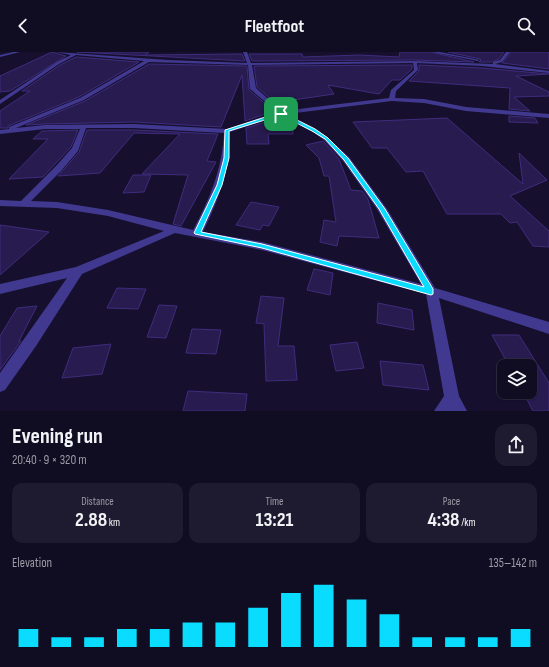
<!DOCTYPE html>
<meta charset="utf-8">
<style>
body{margin:0;font-family:"Sofia Sans Condensed",sans-serif;background:#1e1a2f;color:#f1f3f6;height:100vh;display:flex;flex-direction:column;font-size:15px;white-space:nowrap}
*{box-sizing:border-box;margin:0}
p{font-size:13px;color:#9c9ba5}
.icon{flex:none;width:22px;height:22px;fill:none;stroke:currentColor;stroke-width:2;stroke-linecap:round;stroke-linejoin:round}
.map{position:relative;height:359px;overflow:hidden}
.drawer{display:flex;flex-direction:column;background:#100c22;flex:1}
.drawer>*{flex:none}
.controls{position:absolute;left:497px;top:307px;display:grid;gap:8px}
.controls a{display:grid;place-items:center;width:40px;height:40px;border-radius:8px;background:#100c22;box-shadow:0 1px 3px #0004,0 0 0 1px #302c40;font-size:20px}
.pin{position:absolute;display:grid;place-items:center;width:34px;height:34px;color:#fff;margin:-17px;border-radius:8px;box-shadow:0 2px 6px #0006}
.round{display:grid;place-items:center;flex:none;width:42px;height:42px;border-radius:12px;background:#1e1a2f}
.head{display:flex;align-items:center;justify-content:space-between;height:68px;padding:0 12px}
h1{font-size:22px;font-weight:700;line-height:30px}
.figures{display:grid;grid-template-columns:repeat(3,1fr);gap:6px;height:68px;padding:4px 12px}
.figures div{display:grid;align-content:center;border-radius:10px;background:#1e1a2f;text-align:center}
.figures b{font-size:20px;font-weight:700}
.figures small{font-size:11px;font-weight:400}
.figures p{font-size:11px}
.chart{height:112px;padding:8px 12px}
.chart p{display:flex;justify-content:space-between}
.chart svg{width:100%;height:72px;margin-top:4px;stroke:#09dcff;stroke-width:6}
header{display:flex;justify-content:space-between;align-items:center;height:52px;padding:0 12px;background:#100c22;font-size:18px;font-weight:700}
.map>svg:first-child{display:block}
.building{fill:#281b50;stroke:#3f2c7d}
.lines{fill:none;stroke-linecap:round;stroke-linejoin:round}
.street{fill:#40398f;fill-rule:evenodd}
.route{fill:#09dcff;stroke:#fff;fill-rule:evenodd}
</style>
<header><svg class="icon" aria-label="back" viewBox="0 0 24 24"><path d="M15 5l-7 7 7 7"/></svg>Fleetfoot<svg class="icon" aria-label="search" viewBox="0 0 24 24"><circle cx="10" cy="10" r="6"/><path d="M15 15l6 6"/></svg></header>
<div class="map">
<svg width="549" height="359" viewBox="0 0 549 359">
<rect width="100%" height="100%" fill="#16102e"/>
<!-- building -->
<g class="building">
<path d="M52,0l14,4 -56,35 -10,1v-16z"/>
<path d="M77,0h72l-4,3 97,-1 3,7z"/>
<path d="M400,0h31l43,10 -60,-2 -162,1 -3,-7h53l1,3 56,-2 40,2z"/>
<path d="M448,0h56l-5,7 -7,3h-13l2,-2 -1,-1z"/>
<path d="M511,0h38v17l-47,-6z"/>
<path d="M76,5l63,5 -60,35 -71,29v2h-8v-17l30,-20h-8l38,-26z"/>
<path d="M149,12l98,2 2,24 25,21 -29,10 -3,-46 -21,52 -87,-5 -89,2 -19,1 59,-24z"/>
<path d="M412,13v4l-12,11h-8l-13,14 -51,-9 6,9 -41,6v8l-11,1 -25,-22 -3,-21z"/>
<path d="M419,13l63,3 67,6 -33,2 33,16v4l-35,1 16,14 -21,-2 1,-21 -101,-7 10,-10z"/>
<path d="M509,64l26,2 3,5 -29,-1z"/>
<path d="M281,65l12,6v11h-25l1,10h-22l-1,-16z"/>
<path d="M447,66l76,66 -4,-31 28,27 -37,16 39,35v16l-16,-1 -16,-24 -7,1 -9,-9h-54l-24,-43 -17,1 -19,-24h-15l-19,-26z"/>
<path d="M78,78l-7,17 -28,30 -34,2 39,-40h-15l9,-8z"/>
<path d="M87,78h47l84,4 -11,27 9,1 -35,64 -8,-2 15,-49 -46,-1 38,-40 -46,-1 -34,40 -42,3 21,-24z"/>
<path d="M323,89l16,18 12,31 11,1 6,8 11,39 -40,-2 -2,10 -17,-4 4,-22 12,2 -7,-46h-5l-5,-18 -13,-13z"/>
<path d="M133,123h18l-7,17 -21,1z"/>
<path d="M251,150l28,5 -10,19 -6,-1 -3,5 -24,-5z"/>
<path d="M0,173l49,7 -49,43z"/>
<path d="M314,217l19,4 -3,22 -23,-5z"/>
<path d="M117,236l29,1 -8,20 -31,-1z"/>
<path d="M261,244l23,2 -6,48h16l3,34 -31,1 -2,-57 -8,-1z"/>
<path d="M378,251l34,7 2,20 -37,-7z"/>
<path d="M159,253l18,1 -11,32 -19,-1z"/>
<path d="M37,254l-18,35h2l-21,29v-34l17,-28z"/>
<path d="M192,277l29,1 -5,24 -30,-1z"/>
<path d="M492,283h27l30,48v28h-16l-10,-19h7v-26h-21z"/>
<path d="M357,290l7,26 -28,3 -6,-26z"/>
<path d="M111,292l-9,30 -40,4 11,-30z"/>
<path d="M380,309l43,4 6,25 -46,-5z"/>
<path d="M188,339l59,3 -2,17h-62z"/>
</g>
<g class="lines">
<!-- street -->
<g class="street">
<path d="M13,0h7l-20,5v-2z"/>
<path d="M56,0l112,8 79,3 -4,-11h4l4,11 163,-2 79,3v-2l7,-2 6,-8h4l-8,10 -7,2 54,7v2l-67,-7 -65,-3 1,7 -22,21 -1,7 29,1 42,8 83,7v4l-83,-7 -42,-8 -32,-2 -105,13 29,15 12,9 21,19 38,52 48,79 114,34v12l-110,-36 20,98 8,15h-33l10,-15 -18,-102 -164,-44 -87,-17 -93,41 -46,72 -31,44 -5,2v-19l67,-95 -67,16v-10l76,-17 88,-36 -56,-15 -51,-8 -57,-2v-6l21,1 35,-35 16,-18 8,-19h-35l-45,5v-4l9,-1v-2l71,-29 64,-37 -68,-6 -17,9 -59,40v-4l57,-38 14,-7zM149,10l99,3 2,24 27,23 -50,17 -93,-5 -89,1 -29,3 68,-28zM413,11l1,7 -23,20 -2,8 -107,13 -26,-23 -4,-23zM281,63l31,16 12,9 19,21 34,48 44,75 -159,-42 -59,-10c16,-33 27,-63 27,-100zM86,76h48l90,5c-2,36 -14,66 -31,97l-85,-20 -51,-8 -26,-1 31,-31 16,-19z"/>
<path d="M432,0h8l40,8 -2,1z"/>
</g>
</g>
<!-- route -->
<path class="route" d="M281,60l34,17 13,9 20,20 37,51 48,80v5l-2,1 -169,-47 -67,-14 -1,-1 23,-48 7,-27 1,-28zM281,63l31,16 13,8 19,21 35,49 45,78 -162,-43 -61,-12 21,-47 7,-27v-27z"/>
</svg>
<div class="controls">
<a><svg class="icon" aria-label="layers" viewBox="0 0 24 24"><path d="M12 4l9 5-9 5-9-5zM3 14l9 5 9-5"/></svg></a>
</div>
<div class="pin" style="left:281px;top:62px;background:#1e9e55"><svg class="icon" aria-label="arrive" viewBox="0 0 24 24"><path d="M6 21V4h12l-3 4 3 4H6"/></svg></div>
</div>
<section class="drawer">
<div class="head"><div><h1>Evening run</h1><p>20:40 · 9 × 320 m</p></div><a class="round"><svg class="icon" aria-label="share" viewBox="0 0 24 24"><path d="M12 15V3M7 8l5-5 5 5M5 13v7h14v-7"/></svg></a></div>
<div class="figures">
<div><p>Distance</p><b>2.88<small> km</small></b></div>
<div><p>Time</p><b>13:21</b></div>
<div><p>Pace</p><b>4:38<small> /km</small></b></div>
</div>
<div class="chart"><p><span>Elevation</span>135–142 m</p>
<svg viewBox="0 0 160 44" preserveAspectRatio="none"><path d="M5 44V33M15 44V38M25 44V38M35 44V33M45 44V33M55 44V29M65 44V29M75 44V20M85 44V11M95 44V6M105 44V15M115 44V24M125 44V38M135 44V38M145 44V38M155 44V33"/></svg>
</div>
</section>
